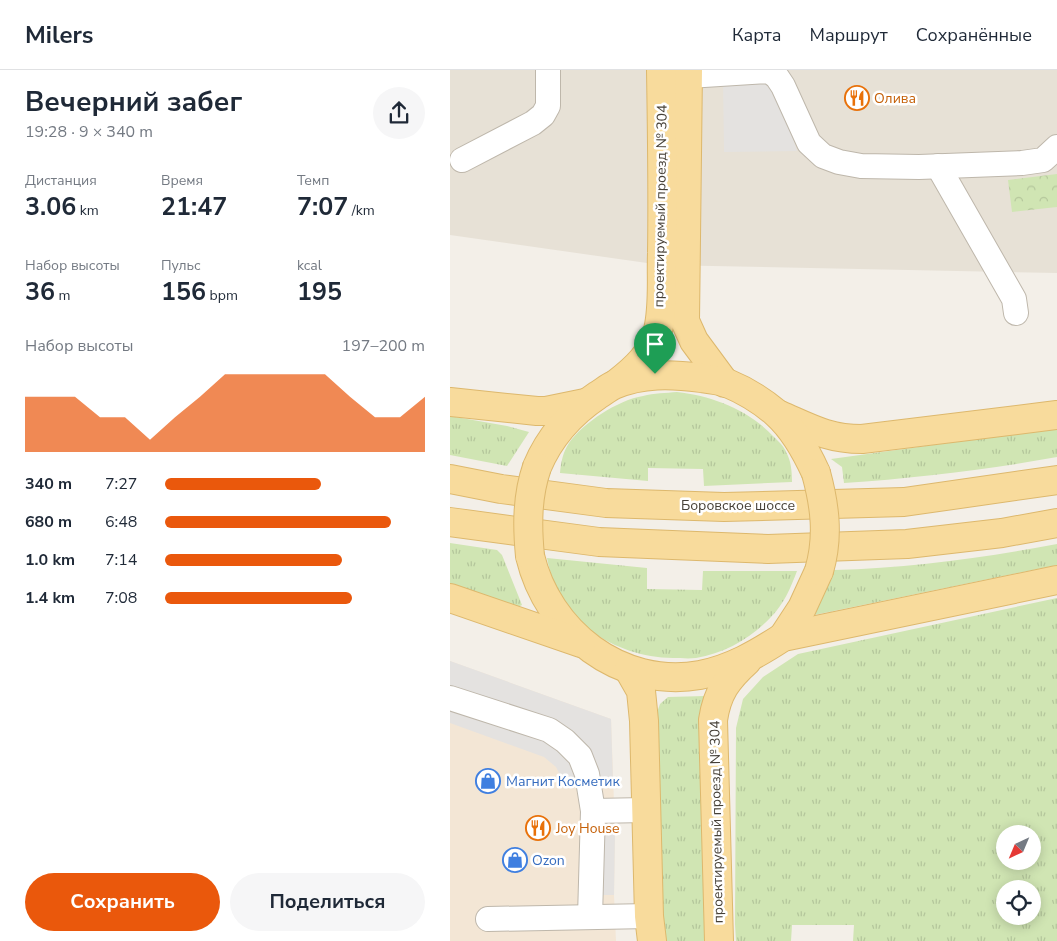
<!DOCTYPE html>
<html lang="ru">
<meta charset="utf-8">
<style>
body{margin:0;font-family:"Nunito Sans",sans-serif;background:#f6f6f7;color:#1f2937;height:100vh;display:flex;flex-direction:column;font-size:19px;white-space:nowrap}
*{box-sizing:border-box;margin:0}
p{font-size:16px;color:#747a83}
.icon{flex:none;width:28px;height:28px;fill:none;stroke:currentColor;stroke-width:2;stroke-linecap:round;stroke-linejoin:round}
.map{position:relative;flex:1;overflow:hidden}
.panel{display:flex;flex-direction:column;background:#fff;width:450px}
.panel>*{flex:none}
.needle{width:32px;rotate:224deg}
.buttons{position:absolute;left:546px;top:755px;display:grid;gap:10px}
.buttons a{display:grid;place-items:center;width:45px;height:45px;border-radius:50%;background:#fff;box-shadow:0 2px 12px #0003;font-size:25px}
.pin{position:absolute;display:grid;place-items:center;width:42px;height:42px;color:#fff;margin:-51px -21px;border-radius:50% 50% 50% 0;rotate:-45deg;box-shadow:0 0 5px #0007}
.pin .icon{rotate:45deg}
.round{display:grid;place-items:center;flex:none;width:52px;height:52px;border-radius:26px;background:#f6f6f7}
.headline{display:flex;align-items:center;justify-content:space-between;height:85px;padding:0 25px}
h1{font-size:28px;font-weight:700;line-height:38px}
.figures{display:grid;grid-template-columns:repeat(3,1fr);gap:8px;height:85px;padding:5px 25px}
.figures div{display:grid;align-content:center}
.figures b{font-size:25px;font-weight:700}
.figures small{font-size:14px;font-weight:400}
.figures p{font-size:14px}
.chart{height:140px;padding:10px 25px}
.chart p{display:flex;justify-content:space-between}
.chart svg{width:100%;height:90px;margin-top:5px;fill:#ea580c;opacity:.7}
.button{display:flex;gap:10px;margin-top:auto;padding:10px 25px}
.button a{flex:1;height:58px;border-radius:30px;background:#ea580c;color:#fff;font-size:20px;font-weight:700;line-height:58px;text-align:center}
.button a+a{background:#f6f6f7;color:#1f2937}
ul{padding:0 25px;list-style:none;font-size:16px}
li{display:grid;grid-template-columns:80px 60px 1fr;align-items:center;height:38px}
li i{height:12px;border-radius:6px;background:#ea580c}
header{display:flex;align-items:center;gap:30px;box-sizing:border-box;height:70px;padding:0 25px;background:#fff;border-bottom:1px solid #e0e1e3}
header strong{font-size:24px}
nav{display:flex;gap:28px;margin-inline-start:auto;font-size:18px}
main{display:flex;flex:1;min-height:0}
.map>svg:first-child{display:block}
.residential{fill:#e7e1d6}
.commercial{fill:#f3e6d5}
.grass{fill:url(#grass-tufts);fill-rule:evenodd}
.park{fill:url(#park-crowns)}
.parking{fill:#e4e2e0}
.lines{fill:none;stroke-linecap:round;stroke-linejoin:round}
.minor-casing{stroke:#beb7ab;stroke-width:26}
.major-casing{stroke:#ddb86d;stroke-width:30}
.minor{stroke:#fff;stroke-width:24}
.major{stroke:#f8db9c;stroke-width:28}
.major-bridge-casing{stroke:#ddb86d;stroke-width:30;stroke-linecap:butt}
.major-bridge{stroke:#f8db9c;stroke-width:28}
.labels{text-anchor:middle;stroke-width:5;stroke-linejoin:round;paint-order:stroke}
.food-label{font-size:14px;fill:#c56008;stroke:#fff;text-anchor:start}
.street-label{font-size:14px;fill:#464037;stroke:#fff}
.shop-label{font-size:14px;fill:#366cbe;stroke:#fff;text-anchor:start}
</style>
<header>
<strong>Milers</strong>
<nav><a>Карта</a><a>Маршрут</a><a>Сохранённые</a></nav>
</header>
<main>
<section class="panel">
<div class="headline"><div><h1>Вечерний забег</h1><p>19:28 · 9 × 340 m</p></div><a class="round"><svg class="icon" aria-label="share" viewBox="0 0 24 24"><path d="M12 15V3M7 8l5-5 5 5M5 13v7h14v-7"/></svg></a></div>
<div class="figures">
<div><p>Дистанция</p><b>3.06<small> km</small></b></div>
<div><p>Время</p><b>21:47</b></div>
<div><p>Темп</p><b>7:07<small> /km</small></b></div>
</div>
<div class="figures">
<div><p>Набор высоты</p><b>36<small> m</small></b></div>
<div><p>Пульс</p><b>156<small> bpm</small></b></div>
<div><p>kcal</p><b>195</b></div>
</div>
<div class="chart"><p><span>Набор высоты</span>197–200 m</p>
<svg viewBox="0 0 160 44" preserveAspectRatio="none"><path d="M0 44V17L10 17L20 17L30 27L40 27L50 38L60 27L70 17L80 6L90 6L100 6L110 6L120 6L130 17L140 27L150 27L160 17V44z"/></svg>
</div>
<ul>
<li><b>340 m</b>7:27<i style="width:60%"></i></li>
<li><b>680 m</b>6:48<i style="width:87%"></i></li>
<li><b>1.0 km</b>7:14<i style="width:68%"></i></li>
<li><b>1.4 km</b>7:08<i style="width:72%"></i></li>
</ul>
<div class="button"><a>Сохранить</a><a>Поделиться</a></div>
</section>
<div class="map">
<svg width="607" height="871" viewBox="0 0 607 871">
<defs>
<pattern id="grass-tufts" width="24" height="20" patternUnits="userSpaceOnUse" patternTransform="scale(1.25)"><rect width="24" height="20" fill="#d0e5b3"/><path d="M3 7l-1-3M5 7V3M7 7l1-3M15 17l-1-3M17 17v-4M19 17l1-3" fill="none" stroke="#b4c69b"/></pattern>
<pattern id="park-crowns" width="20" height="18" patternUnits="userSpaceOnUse" patternTransform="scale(1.25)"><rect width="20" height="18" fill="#d0e5b3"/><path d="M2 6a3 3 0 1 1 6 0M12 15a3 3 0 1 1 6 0" fill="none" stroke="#b4c69b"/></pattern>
</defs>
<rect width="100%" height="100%" fill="#f3efe8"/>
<!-- residential -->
<path class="residential" d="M0,0h607v203l-396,-8 -211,-30z"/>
<!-- commercial -->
<path class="commercial" d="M0,591l161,58 4,112 -1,64 2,46h-166z"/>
<!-- grass -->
<g class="grass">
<path d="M227,322c36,4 72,18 97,45 4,4 10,9 12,15 5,8 6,20 6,30l-88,4 -1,-17 -55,-1v13l-88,-8c1,-11 3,-21 9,-30 14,-20 49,-43 74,-47 11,-3 23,-3 34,-4z"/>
<path d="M0,346l57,10 22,6 -22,34 -57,-11z"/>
<path d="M607,358v29c-71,13 -142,21 -213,26l-2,-16 -11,-8z"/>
<path d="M0,473l47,7 5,5 20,50 -4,2 -68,-23z"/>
<path d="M607,474v21l-243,50 20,-45c76,-2 149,-12 223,-26z"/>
<path d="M97,488l100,10v21l55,1 1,-19h94c-6,16 -13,33 -26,46 -20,21 -46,36 -75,41 -8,1 -16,0 -23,0 -60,-1 -115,-38 -126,-100z"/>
<path d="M607,528v343h-204l1,-16h-62l-1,16h-55l-1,-17 1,-196 7,-29 20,-22 35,-23zM555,764h27v27h-27zM555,819h27v27h-27z"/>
<path d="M255,626l3,245h-45l-8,-223 5,-14 8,-7z"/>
</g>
<!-- park -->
<path class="park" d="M607,104v33l-45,5 -4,-32z"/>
<!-- parking -->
<g class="parking">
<path d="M325,12l22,69 -73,1 -1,-69z"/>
<path d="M0,591l161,58 2,64 -46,5 -11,-21 -12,-10 -94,-34z"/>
<path d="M147,761h18l-1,64h-17z"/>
</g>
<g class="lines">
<defs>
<g id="minor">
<path d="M238,6l81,-5 8,6 6,9 26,57 14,13 16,6 22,4 58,1 103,-4 21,-3 14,-13"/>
<path d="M12,90l71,-37 10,-8 5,-9v-36"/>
<path d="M488,96l76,133 2,14"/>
<path d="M0,628l99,32 16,11 15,15 7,18 6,37 -3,106"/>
<path d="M143,741l53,-1"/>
<path d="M38,849l161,-3"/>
</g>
<g id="major">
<path d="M238,0l-3,251 9,20 31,42"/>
<path d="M167,313c18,-14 36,-30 41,-53 6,-25 3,-52 4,-77 1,-61 0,-122 -1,-183"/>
<path d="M0,332l87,9h9l39,-8"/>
<path d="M330,345c30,13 48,24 82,24l195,-24"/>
<path d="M87,397c13,-31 34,-54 61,-72 5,-3 11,-8 16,-10 28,-12 57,-11 87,-7 8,1 18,2 26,5 17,7 35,18 49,30 18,16 30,38 40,60"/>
<path d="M0,409l51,10 105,14 118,4 180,-5 153,-22"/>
<path d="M0,452l149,20 169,7 139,-5 95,-11 55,-10"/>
<path d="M80,486c18,76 90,133 170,119 31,-6 57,-21 83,-38l274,-57"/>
<path d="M0,528l131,45"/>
<path d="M333,567l19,-29 17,-37"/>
<path d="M179,600l12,21 3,30 5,195 3,25"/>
<path d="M269,871l-6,-221c4,-27 14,-41 34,-59"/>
</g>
</defs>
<!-- minor casing -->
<use href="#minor" class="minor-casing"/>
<!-- major casing -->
<use href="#major" class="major-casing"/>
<!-- minor -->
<use href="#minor" class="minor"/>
<!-- major -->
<use href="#major" class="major"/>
<defs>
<g id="major-bridge">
<path d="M366,403c9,33 13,64 3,98"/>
<path d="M80,486c-3,-31 -3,-60 7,-89"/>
</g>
</defs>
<!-- major-bridge casing -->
<use href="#major-bridge" class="major-bridge-casing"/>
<!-- major-bridge -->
<use href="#major-bridge" class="major-bridge"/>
</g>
<!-- icons -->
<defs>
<symbol id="restaurant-ring" viewBox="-11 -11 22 22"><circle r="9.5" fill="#fff" stroke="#e8710a" stroke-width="1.5"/><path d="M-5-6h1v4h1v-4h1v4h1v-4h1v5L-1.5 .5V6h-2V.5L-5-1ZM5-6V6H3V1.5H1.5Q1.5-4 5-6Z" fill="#e8710a"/></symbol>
<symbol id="shop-ring" viewBox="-11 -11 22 22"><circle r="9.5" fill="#fff" stroke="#3f7fe0" stroke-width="1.5"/><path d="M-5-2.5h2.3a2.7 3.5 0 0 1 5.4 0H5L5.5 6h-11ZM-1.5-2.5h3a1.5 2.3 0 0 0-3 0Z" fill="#3f7fe0"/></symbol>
</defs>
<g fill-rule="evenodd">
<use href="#restaurant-ring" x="393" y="14" width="28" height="28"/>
<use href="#shop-ring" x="24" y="697" width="28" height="28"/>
<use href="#restaurant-ring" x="74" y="744" width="28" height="28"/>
<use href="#shop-ring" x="51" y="776" width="28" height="28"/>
</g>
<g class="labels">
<!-- food labels -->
<g class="food-label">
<text x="424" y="33">Олива</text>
<text x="106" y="763">Joy House</text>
</g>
<!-- street labels -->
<g class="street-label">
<text transform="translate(210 136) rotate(-89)" y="5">проектируемый проезд № 304</text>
<text x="288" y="440">Боровское шоссе</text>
<text transform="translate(266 752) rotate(-91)" y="5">проектируемый проезд № 304</text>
</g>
<!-- shop labels -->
<g class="shop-label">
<text x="56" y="716">Магнит Косметик</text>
<text x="82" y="795">Ozon</text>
</g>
</g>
</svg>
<div class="buttons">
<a><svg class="needle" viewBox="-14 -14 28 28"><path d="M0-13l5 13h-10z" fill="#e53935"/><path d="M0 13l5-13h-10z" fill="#747a83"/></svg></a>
<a><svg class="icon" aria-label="locate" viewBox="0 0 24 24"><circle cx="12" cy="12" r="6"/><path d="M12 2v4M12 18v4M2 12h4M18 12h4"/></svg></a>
</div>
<div class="pin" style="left:205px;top:304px;background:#1e9e55"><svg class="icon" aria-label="arrive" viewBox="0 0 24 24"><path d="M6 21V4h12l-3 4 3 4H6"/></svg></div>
</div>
</main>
